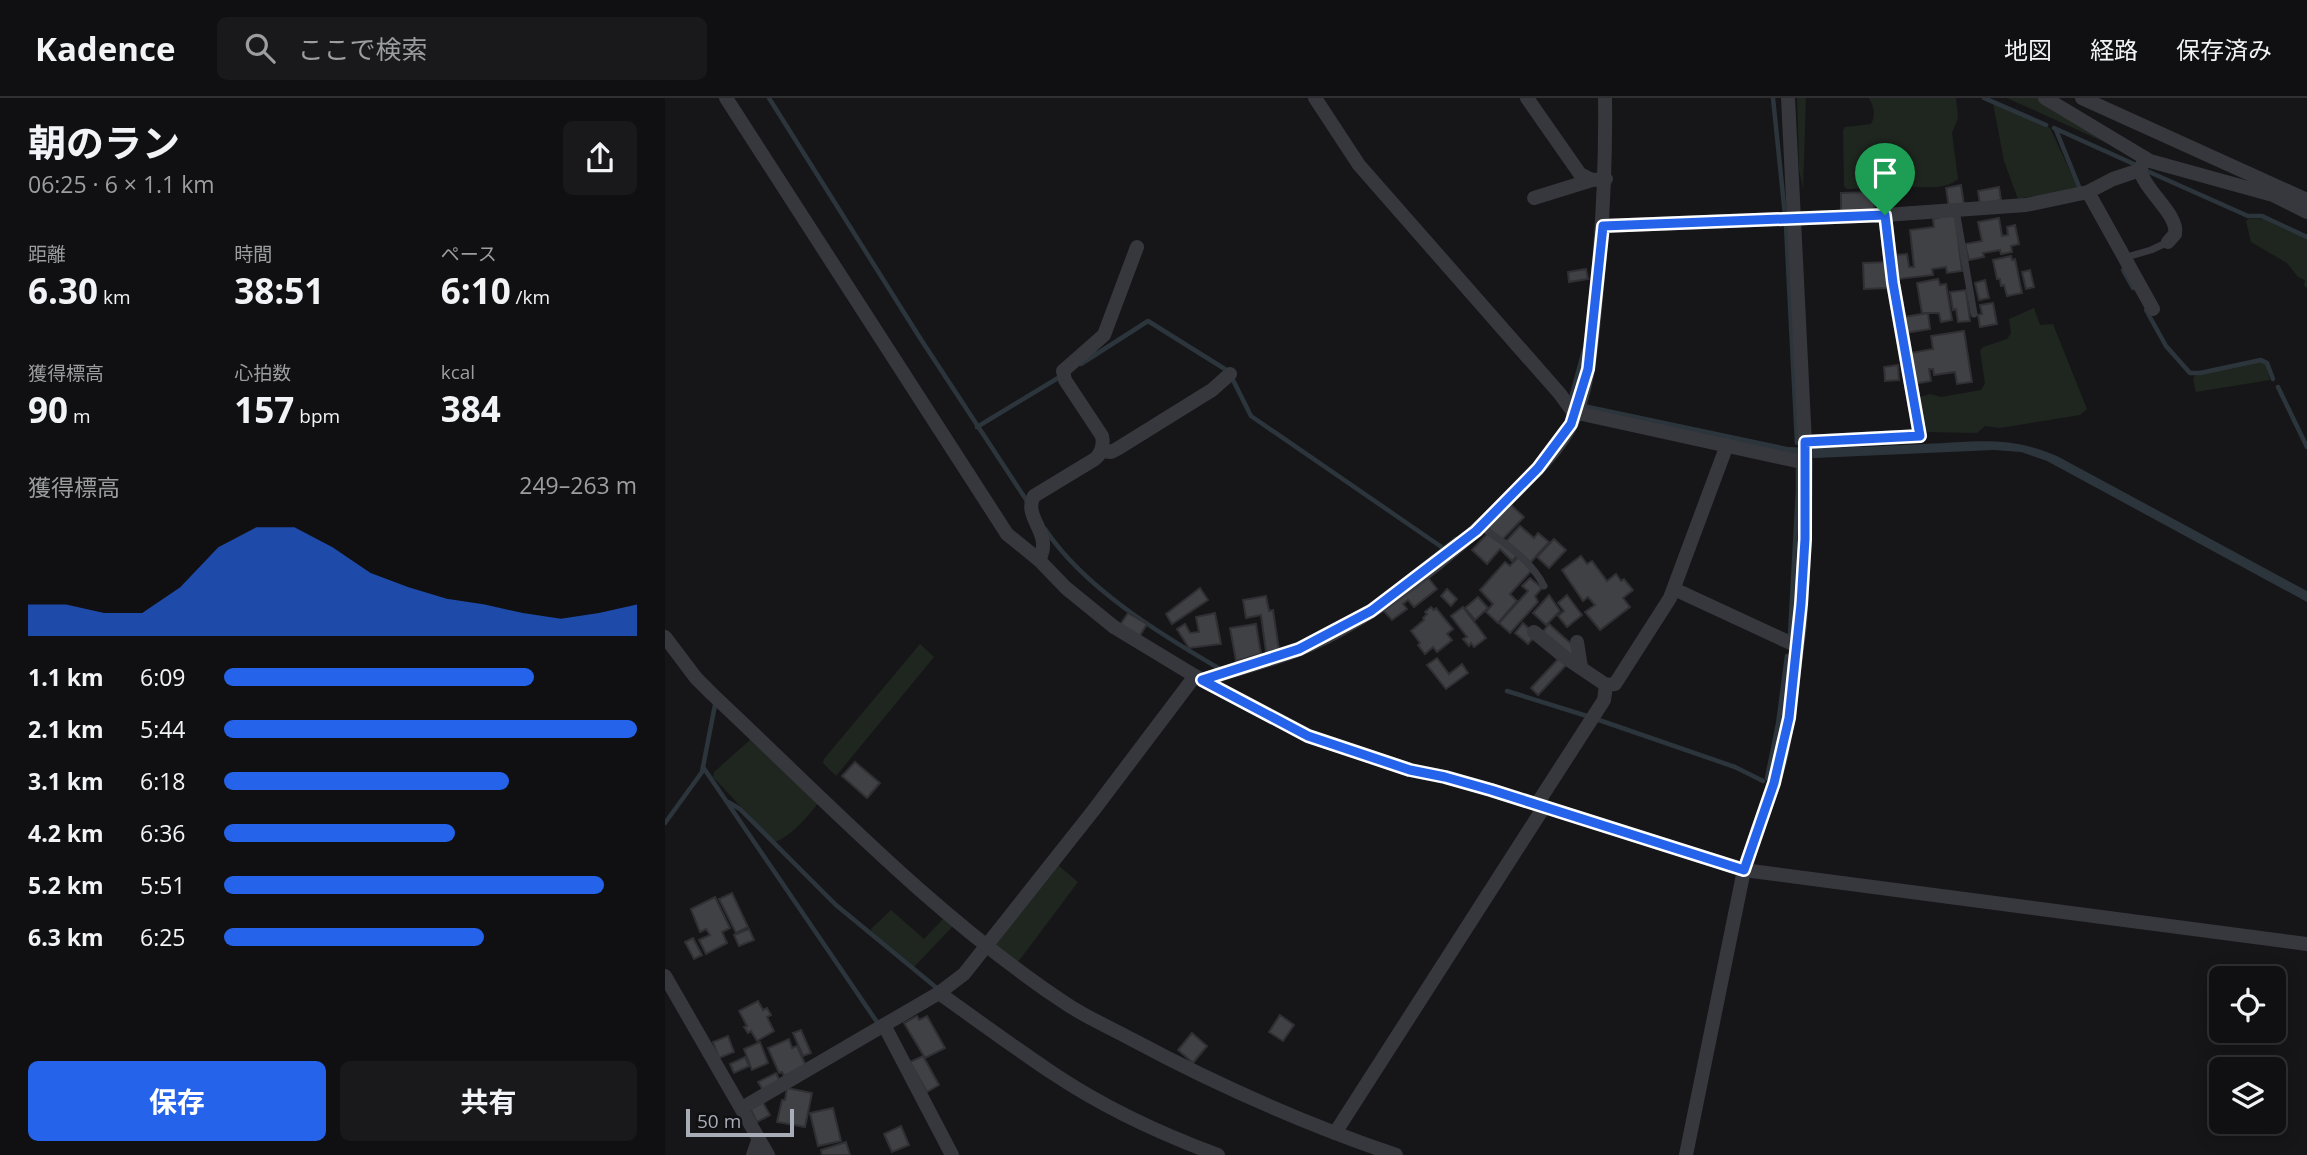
<!DOCTYPE html>
<html lang="ja">
<meta charset="utf-8">
<style>
body{margin:0;font-family:"Open Sans","Noto Sans JP",sans-serif;background:#19191b;color:#f1f3f6;height:100vh;display:flex;flex-direction:column;font-size:26px;white-space:nowrap}
*{box-sizing:border-box;margin:0}
p{font-size:23px;color:#9c9d9f}
.icon{flex:none;width:38px;height:38px;fill:none;stroke:currentColor;stroke-width:2;stroke-linecap:round;stroke-linejoin:round}
.map{position:relative;flex:1;overflow:hidden}
.drawer{display:flex;flex-direction:column;background:#101012;width:665px}
.drawer>*{flex:none}
.buttons{position:absolute;left:1544px;top:868px;display:grid;gap:14px}
.buttons a{display:grid;place-items:center;width:77px;height:77px;border-radius:10px;background:#101012;box-shadow:0 4px 18px #0003,0 0 0 2px #303032;font-size:35px}
.scale{position:absolute;left:21px;bottom:18px;width:108px;box-sizing:border-box;padding-left:7px;border:4px solid #a8adb8;border-top:0;font-size:19px;line-height:24px;white-space:nowrap;color:#a8adb8;-webkit-text-stroke:5px #111113;paint-order:stroke}
.pin{position:absolute;display:grid;place-items:center;width:60px;height:60px;color:#fff;margin:-72px -30px;border-radius:50% 50% 50% 0;rotate:-45deg;box-shadow:0 0 7px #0007}
.pin .icon{rotate:45deg}
.round{display:grid;place-items:center;flex:none;width:74px;height:74px;border-radius:10px;background:#19191b}
.headline{display:flex;align-items:center;justify-content:space-between;height:119px;padding:0 28px}
h1{font-size:38px;font-weight:700;line-height:52px}
.metrics{display:grid;grid-template-columns:repeat(3,1fr);gap:10px;height:119px;padding:7px 28px}
.metrics div{display:grid;align-content:center}
.metrics b{font-size:35px;font-weight:700}
.metrics small{font-size:19px;font-weight:400}
.metrics p{font-size:19px}
.chart{height:196px;padding:14px 28px}
.chart p{display:flex;justify-content:space-between}
.chart svg{width:100%;height:126px;margin-top:7px;fill:#2563eb;opacity:.7}
.primary-button{display:flex;gap:14px;margin-top:auto;padding:14px 28px}
.primary-button a{flex:1;height:80px;border-radius:10px;background:#2563eb;color:#fff;font-size:28px;font-weight:700;line-height:80px;text-align:center}
.primary-button a+a{background:#19191b;color:#f1f3f6}
ul{padding:0 28px;list-style:none;font-size:23px}
li{display:grid;grid-template-columns:112px 84px 1fr;align-items:center;height:52px}
li i{height:18px;border-radius:9px;background:#2563eb}
header{display:flex;align-items:center;gap:42px;box-sizing:border-box;height:98px;padding:0 35px;background:#101012;border-bottom:2px solid #303032}
header strong{font-size:33px}
nav{display:flex;gap:38px;margin-inline-start:auto;font-size:24px}
.search{width:490px;height:63px;background:#19191b;display:flex;align-items:center;gap:18px;box-sizing:border-box;padding:0 24px;border-radius:10px;color:#9c9d9f;font-size:26px}
main{display:flex;flex:1;min-height:0}
.map>svg:first-child{display:block}
.green{fill:#1e261f}
.water{fill:#2c353c}
.lines{fill:none;stroke-linecap:round;stroke-linejoin:round}
.stream{stroke:#2c353c;stroke-width:4.5}
.building{fill:#404145;stroke:#303034;stroke-width:2}
.lane{stroke:#37383d;stroke-width:7}
.street{stroke:#37383d;stroke-width:14}
.route-casing{stroke:#fff;stroke-width:14}
.route{stroke:#2563eb;stroke-width:9}
</style>
<header>
<strong>Kadence</strong>
<div class="search"><svg class="icon" aria-label="search" viewBox="0 0 24 24"><circle cx="10" cy="10" r="6"/><path d="M15 15l6 6"/></svg>ここで検索</div>
<nav><a>地図</a><a>経路</a><a>保存済み</a></nav>
</header>
<main>
<section class="drawer">
<div class="headline"><div><h1>朝のラン</h1><p>06:25 · 6 × 1.1 km</p></div><a class="round"><svg class="icon" aria-label="share" viewBox="0 0 24 24"><path d="M12 15V3M7 8l5-5 5 5M5 13v7h14v-7"/></svg></a></div>
<div class="metrics">
<div><p>距離</p><b>6.30<small> km</small></b></div>
<div><p>時間</p><b>38:51</b></div>
<div><p>ペース</p><b>6:10<small> /km</small></b></div>
</div>
<div class="metrics">
<div><p>獲得標高</p><b>90<small> m</small></b></div>
<div><p>心拍数</p><b>157<small> bpm</small></b></div>
<div><p>kcal</p><b>384</b></div>
</div>
<div class="chart"><p><span>獲得標高</span>249–263 m</p>
<svg viewBox="0 0 160 44" preserveAspectRatio="none"><path d="M0 44V33L10 33L20 36L30 36L40 27L50 13L60 6L70 6L80 13L90 22L100 27L110 31L120 33L130 36L140 38L150 36L160 33V44z"/></svg>
</div>
<ul>
<li><b>1.1 km</b>6:09<i style="width:75%"></i></li>
<li><b>2.1 km</b>5:44<i style="width:100%"></i></li>
<li><b>3.1 km</b>6:18<i style="width:69%"></i></li>
<li><b>4.2 km</b>6:36<i style="width:56%"></i></li>
<li><b>5.2 km</b>5:51<i style="width:92%"></i></li>
<li><b>6.3 km</b>6:25<i style="width:63%"></i></li>
</ul>
<div class="primary-button"><a>保存</a><a>共有</a></div>
</section>
<div class="map">
<svg width="1642" height="1057" viewBox="0 0 1642 1057">
<rect width="100%" height="100%" fill="#161618"/>
<!-- green -->
<g class="green">
<path d="M1132,0h9l-3,91 -4,-20z"/>
<path d="M1204,0h87l2,20 -6,15 6,46c-15,14 -45,5 -64,9 -4,1 -7,4 -10,6l-9,-6 -28,1 -3,-3 -1,-56 2,-3 26,-3c5,-9 3,-17 -2,-26z"/>
<path d="M1342,0h32l85,53z"/>
<path d="M1328,5l57,25 28,60 -60,11 -14,-38z"/>
<path d="M1584,121h17l41,20v49l-3,-2 1,-6 -7,-3 -11,-14 -36,-21 -5,-21z"/>
<path d="M1369,210l6,17 13,-1 34,85 -7,6 -80,13 -15,-2 -8,7 -52,-1 -5,-35 10,-3 11,3 40,-7 4,-7 -5,-32 3,-4 24,-8 4,-6 -2,-14z"/>
<path d="M1596,263l5,3 4,16 -74,12 -3,-13 2,-4z"/>
<path d="M255,546l14,13 -98,119 -13,-13 1,-4z"/>
<path d="M86,641l68,63c-11,14 -28,35 -45,40l-61,-65 1,-5z"/>
<path d="M393,767l20,17 -60,80 -23,-18z"/>
<path d="M226,812l33,29 19,-20 10,7 -39,41 -42,-35 -1,-3z"/>
</g>
<!-- water -->
<path class="water" d="M920,306l203,43c46,2 91,-1 136,-3 51,-2 84,-9 133,12l250,135v11l-260,-141 -26,-9 -27,-2 -179,8 -16,-1 -215,-48z"/>
<g class="lines">
<!-- stream -->
<g class="stream">
<path d="M104,0l151,240 107,163"/>
<path d="M1108,0l12,117"/>
<path d="M1319,0l62,27"/>
<path d="M1389,30l82,37"/>
<path d="M1391,32l24,59"/>
<path d="M1482,73l101,45h14l45,21"/>
<path d="M1121,128l11,217"/>
<path d="M1458,172l10,18"/>
<path d="M1481,212l20,36 24,27h10l61,-13 6,3 6,16"/>
<path d="M416,266l67,-43 80,50"/>
<path d="M567,280l19,38 192,132"/>
<path d="M1613,289l29,60"/>
<path d="M906,300l13,-48"/>
<path d="M312,329l81,-49"/>
<path d="M380,431c39,59 115,105 175,140h3"/>
<path d="M735,485l56,-44"/>
<path d="M1125,537l8,-145v-25"/>
<path d="M842,593l80,25"/>
<path d="M931,621l139,48 28,14"/>
<path d="M38,669l174,255"/>
<path d="M1102,680l11,-54 9,-68"/>
<path d="M63,704l12,7 96,96 102,84"/>
<path d="M0,725l37,-51 13,-67"/>
</g>
</g>
<!-- building -->
<g class="building">
<path d="M1296,87l3,20 -15,3 -3,-20z"/>
<path d="M1334,89l2,13 -21,4 -2,-13z"/>
<path d="M1209,94v18l-33,1v-18z"/>
<path d="M1290,116l7,57 -15,2 -1,-6 -14,2 1,6 -35,4 -3,-24 12,-1 2,13h5l-4,-37 24,-3 -1,-8z"/>
<path d="M1334,120l3,18 6,-1 -1,-8 8,-2 4,19 -8,2 1,6 -11,2 -1,-4 -17,3 1,4 -15,3 -4,-16 17,-3 -4,-19z"/>
<path d="M1346,158l1,4 3,-1 7,34 -15,3 -3,-11 -3,1 -1,-7h-3l-4,-19z"/>
<path d="M1222,164l1,26 -24,1 -1,-26z"/>
<path d="M921,171l2,10 -19,3 -1,-10z"/>
<path d="M1365,172l4,17 -8,2 -4,-17z"/>
<path d="M1273,181l2,6 6,-1 6,36 -11,2 -2,-9h-17l-5,-30z"/>
<path d="M1320,182l4,18 -10,2 -4,-17z"/>
<path d="M1301,192l4,31 -12,1 -2,-13 -3,1 -3,-18z"/>
<path d="M1328,205l4,21 -17,3 -2,-12 4,-1 -2,-9z"/>
<path d="M1263,215l2,16 -25,4 -2,-16z"/>
<path d="M1299,233l8,51 -15,2 -2,-12 -21,3 -1,-6h-4l2,12 -18,3 -2,-31 22,-4 -2,-13z"/>
<path d="M1233,267l1,15 -14,1 -1,-14z"/>
<path d="M845,406l14,13 -22,23 -14,-12z"/>
<path d="M855,428l14,12 4,-5 11,9 -19,21 -24,-22z"/>
<path d="M823,435l29,23 -5,5 -12,-12 -13,15 -15,-14z"/>
<path d="M889,441l12,11 -17,18 -12,-11z"/>
<path d="M916,458l6,8 5,-3 15,20 9,-7 5,7 3,-2 9,11 -10,8 7,9 -30,23 -15,-18 10,-7 -7,-8 -5,4 -21,-31z"/>
<path d="M853,459l14,13 -22,24 7,7 -19,22 -12,-11 7,-8 -13,-14 25,-28 5,4z"/>
<path d="M761,477l11,14 -23,18 -6,-7 -5,4 4,5 -15,11 -9,-10z"/>
<path d="M865,480l12,10 -7,8 3,6 -28,31 -11,-10 29,-32 -6,-5z"/>
<path d="M535,490l8,12 -36,24 -6,-10z"/>
<path d="M782,491l10,10 -6,7 -10,-10z"/>
<path d="M884,497l11,16 -14,14 -13,-12z"/>
<path d="M902,497l15,20 -15,12 -9,-11 6,-5 -6,-8z"/>
<path d="M601,498l3,15 4,-1 6,40 -13,2 -5,-37 -15,3 -3,-18z"/>
<path d="M813,499l10,11 -13,12 -10,-12z"/>
<path d="M766,509l3,3 2,-2 17,21 -6,5 5,6 -15,12 -4,-5 -8,7 -7,-9 2,-2 -9,-12 13,-11 -1,-2 4,-4 -2,-2z"/>
<path d="M798,509l23,31 -12,9 -3,-4 -2,3 -6,-7 4,-2 -16,-21z"/>
<path d="M463,515l19,11 -8,13 -19,-12z"/>
<path d="M550,515l6,31 -32,4 -12,-19 8,-5 5,9 9,-1 -3,-15z"/>
<path d="M858,525l13,12 -8,9 -13,-11z"/>
<path d="M591,526l5,30 -25,7 -6,-33z"/>
<path d="M884,526l28,25 -8,10 -27,-26z"/>
<path d="M896,558l7,7 -30,32 -7,-7z"/>
<path d="M772,560l12,16 13,-10 6,9 -22,16 -19,-24z"/>
<path d="M190,664l25,21 -13,15 -25,-22z"/>
<path d="M67,795l16,34 -12,6 -17,-34z"/>
<path d="M50,799l15,31 -8,4 5,11 -21,11 -7,-14 11,-5 -4,-6 -6,3 -9,-23z"/>
<path d="M84,831l5,11 -15,6 -5,-11z"/>
<path d="M28,840l9,17 -8,4 -9,-17z"/>
<path d="M93,903l5,9 4,-2 4,7 -4,2 7,14 -17,10 -6,-10 -3,2 -4,-6 3,-1 -8,-15z"/>
<path d="M615,917l14,10 -11,16 -14,-9z"/>
<path d="M252,918l2,4 8,-4 18,32 -20,10 -21,-35z"/>
<path d="M136,932l10,23 -8,3 -10,-23z"/>
<path d="M527,935l15,13 -14,17 -15,-13z"/>
<path d="M63,938l6,16 -15,6 -6,-16z"/>
<path d="M124,941l3,9 5,-2 9,20 -22,10 -2,-4 -3,1 -11,-25z"/>
<path d="M95,944l8,21 -16,7 -8,-21z"/>
<path d="M258,958l16,29 -12,7 -17,-30z"/>
<path d="M80,959l4,9 -15,7 -4,-9z"/>
<path d="M111,975l4,8 -17,9 -5,-8z"/>
<path d="M122,990l25,5 -7,34 -28,-5 5,-22h3z"/>
<path d="M97,1003l8,14 -13,7 -7,-14z"/>
<path d="M168,1010l8,33 -23,5 -8,-33z"/>
<path d="M236,1028l8,19 -17,7 -8,-18z"/>
<path d="M181,1044l4,13h-28l-1,-5z"/>
</g>
<g class="lines">
<!-- lane -->
<g class="lane">
<path d="M1291,112l18,104"/>
<path d="M1458,160l28,-8 17,-8"/>
<path d="M816,429c24,16 49,32 63,59"/>
</g>
<!-- street -->
<g class="street">
<path d="M61,0l281,436 32,26 27,28 48,39 81,49 114,60 101,34 35,7 46,13 253,80 563,74"/>
<path d="M650,0l44,67 201,229 13,18 233,51"/>
<path d="M862,0l53,76 12,6 14,-1"/>
<path d="M1380,0l105,63 123,34 34,17"/>
<path d="M1417,0l225,102"/>
<path d="M1475,72c5,21 39,45 35,64l-7,8"/>
<path d="M1423,94l65,117"/>
<path d="M869,100l58,-18"/>
<path d="M938,128l282,-11 141,-10 62,-13 25,-13 27,-9 5,-12"/>
<path d="M1140,344l115,-6 -27,-153 -8,-68"/>
<path d="M437,353l9,1 6,-3 95,-59 18,-16"/>
<path d="M374,462c15,-27 -17,-42 -5,-64l61,-37c7,-6 9,-13 7,-23l-37,-56 -2,-9 41,-36 33,-88"/>
<path d="M1009,491l123,57"/>
<path d="M869,534l32,26 40,27 -2,15 -67,104"/>
<path d="M0,539l31,41 16,16c114,107 224,224 356,311 20,13 43,23 65,35 84,45 172,84 263,115"/>
<path d="M912,544l4,25"/>
<path d="M537,582c32,-10 65,-18 96,-30 76,-31 157,-96 213,-154 22,-22 47,-45 61,-73 17,-35 19,-76 23,-114 7,-71 11,-140 10,-211"/>
<path d="M941,587l9,-1 55,-86 57,-153"/>
<path d="M0,878l103,179"/>
<path d="M274,895c38,27 76,55 115,81 51,34 107,60 164,81"/>
<path d="M219,927l68,130"/>
<path d="M77,1010l197,-115 25,-19 129,-163 102,-135"/>
<path d="M670,1035l209,-326"/>
<path d="M88,1057l6,-17"/>
<path d="M1021,1057l58,-285 30,-87 8,-30 6,-35 12,-93 5,-86 1,-76 -18,-365"/>
</g>
</g>
<g class="lines">
<defs>
<path id="route" d="M1220,117l8,68 27,153 -115,6v97l-4,65 -12,114 -15,65 -30,87 -253,-80 -46,-13 -35,-7 -102,-34 -106,-56 97,-31 72,-38 105,-80 62,-63 33,-44 17,-55 15,-143z"/>
</defs>
<!-- route casing -->
<use href="#route" class="route-casing"/>
<!-- route -->
<use href="#route" class="route"/>
</g>
</svg>
<div class="buttons">
<a><svg class="icon" aria-label="locate" viewBox="0 0 24 24"><circle cx="12" cy="12" r="6"/><path d="M12 2v4M12 18v4M2 12h4M18 12h4"/></svg></a>
<a><svg class="icon" aria-label="layers" viewBox="0 0 24 24"><path d="M12 4l9 5-9 5-9-5zM3 14l9 5 9-5"/></svg></a>
</div>
<div class="scale">50 m</div>
<div class="pin" style="left:1220px;top:117px;background:#1e9e55"><svg class="icon" aria-label="arrive" viewBox="0 0 24 24"><path d="M6 21V4h12l-3 4 3 4H6"/></svg></div>
</div>
</main>
